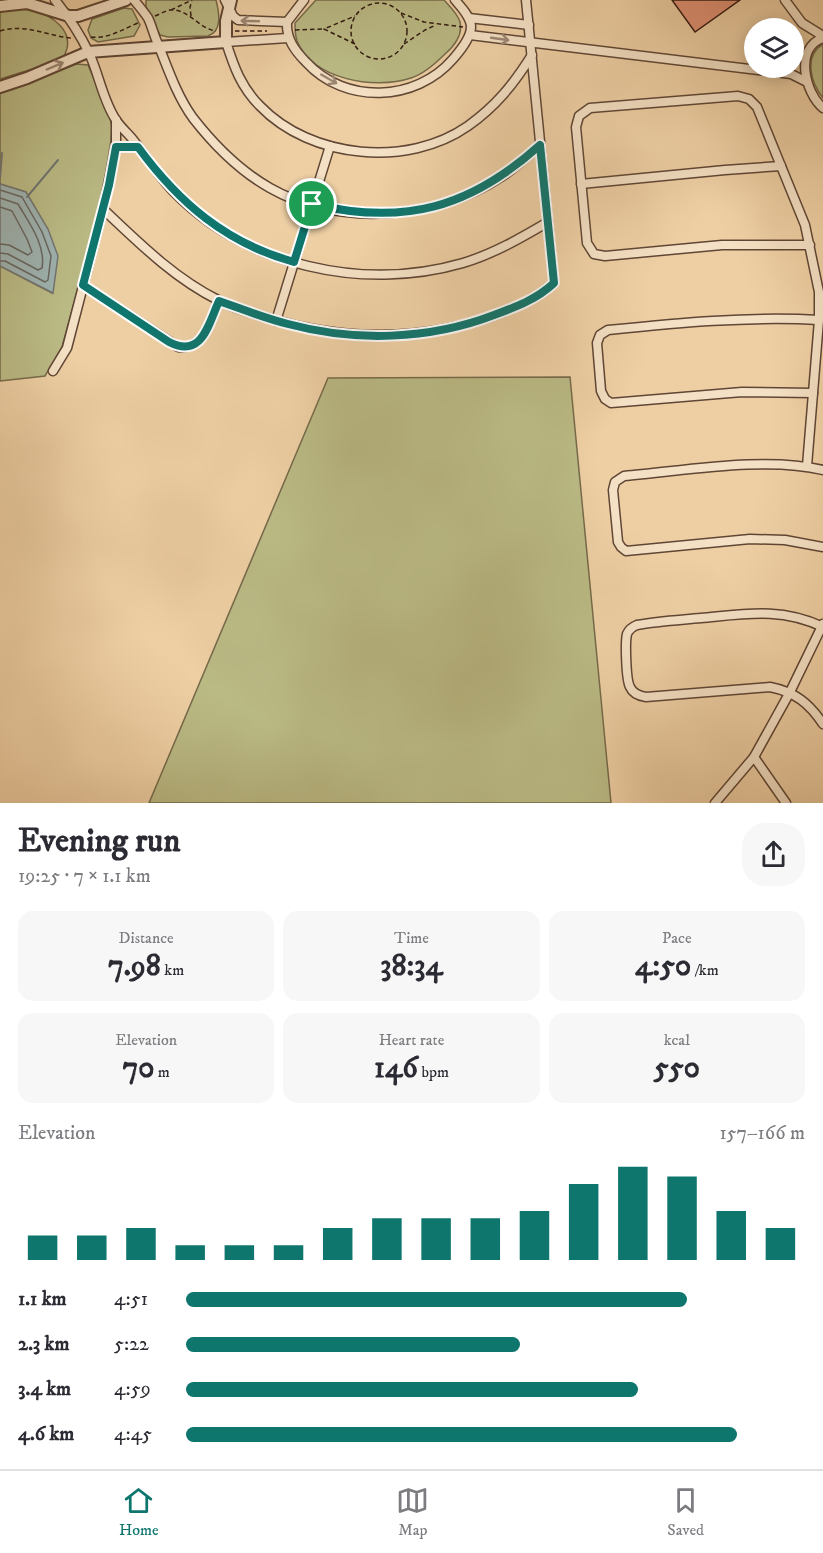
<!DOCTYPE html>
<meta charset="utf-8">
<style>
body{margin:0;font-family:"IM FELL DW Pica",serif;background:#f7f7f7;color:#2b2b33;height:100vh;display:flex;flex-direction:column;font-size:22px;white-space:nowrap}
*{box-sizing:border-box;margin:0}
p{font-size:20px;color:#7c7c81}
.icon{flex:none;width:33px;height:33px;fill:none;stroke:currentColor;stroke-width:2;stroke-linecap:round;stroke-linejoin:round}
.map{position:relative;height:803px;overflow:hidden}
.sheet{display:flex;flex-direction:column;background:#fff;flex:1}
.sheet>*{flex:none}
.fabs{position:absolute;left:744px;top:18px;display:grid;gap:12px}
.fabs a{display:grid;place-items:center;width:60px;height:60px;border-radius:50%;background:#fff;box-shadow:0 3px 15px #0003;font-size:30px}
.pin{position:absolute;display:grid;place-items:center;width:51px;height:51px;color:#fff;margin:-26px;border:3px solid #fff;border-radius:50%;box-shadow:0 2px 6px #0007}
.round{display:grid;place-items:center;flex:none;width:63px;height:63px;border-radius:24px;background:#f7f7f7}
.summary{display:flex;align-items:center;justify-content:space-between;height:102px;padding:0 18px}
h1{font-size:33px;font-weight:700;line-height:45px}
.metrics{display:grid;grid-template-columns:repeat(3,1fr);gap:9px;height:102px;padding:6px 18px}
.metrics div{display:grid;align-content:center;border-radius:15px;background:#f7f7f7;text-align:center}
.metrics b{font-size:30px;font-weight:700}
.metrics small{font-size:16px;font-weight:400}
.metrics p{font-size:16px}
.chart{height:168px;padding:12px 18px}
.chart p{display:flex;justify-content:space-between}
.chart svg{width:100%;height:108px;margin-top:6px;stroke:#0f766e;stroke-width:6}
ul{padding:0 18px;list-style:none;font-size:20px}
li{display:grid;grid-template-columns:96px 72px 1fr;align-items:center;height:45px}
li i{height:15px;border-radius:8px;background:#0f766e}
.tabs{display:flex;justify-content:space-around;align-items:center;height:84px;border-top:2px solid #e1e1e2;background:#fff;font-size:16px;color:#7c7c81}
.tabs a{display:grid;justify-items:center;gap:3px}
.tabs .on{color:#0f766e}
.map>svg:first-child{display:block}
.green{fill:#baba85;stroke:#766a4a;stroke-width:1.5}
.water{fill:#9eb3b1;stroke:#727571;stroke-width:1.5}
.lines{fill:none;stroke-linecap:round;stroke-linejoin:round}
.shore{stroke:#686660;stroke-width:1.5}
.stream{stroke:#727571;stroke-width:2}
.building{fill:#e19174;stroke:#311910;stroke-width:1.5}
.minor-casing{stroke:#604635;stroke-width:11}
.tertiary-casing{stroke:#604635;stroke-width:14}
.path{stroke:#311910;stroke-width:1.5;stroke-dasharray:4.5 3;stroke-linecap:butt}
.minor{stroke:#f4e0c4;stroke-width:8}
.tertiary{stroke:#f4e0c4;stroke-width:10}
.oneway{stroke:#9c8673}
.route-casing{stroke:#fff;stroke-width:12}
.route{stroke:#0f766e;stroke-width:8}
</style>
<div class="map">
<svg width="823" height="803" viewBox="0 0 823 803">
<rect width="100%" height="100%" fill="#eecfa4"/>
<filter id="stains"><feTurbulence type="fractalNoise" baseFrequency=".00333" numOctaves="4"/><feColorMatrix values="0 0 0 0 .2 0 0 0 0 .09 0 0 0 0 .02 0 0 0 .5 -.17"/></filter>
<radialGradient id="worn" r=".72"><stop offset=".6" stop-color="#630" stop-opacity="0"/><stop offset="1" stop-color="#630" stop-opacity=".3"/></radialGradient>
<!-- green -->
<g class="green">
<path d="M146,0h70c3,12 7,31 -8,36l-40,1 -8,-2 -14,-28z"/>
<path d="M316,0h128c5,6 14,14 16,22 3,13 -7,25 -15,32 -10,10 -21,20 -34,24 -37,12 -97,2 -114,-37 -2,-6 -2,-12 -2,-18z"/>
<path d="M124,8l8,1 8,16 -6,11 -36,6 -7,-4 -3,-8 4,-11z"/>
<path d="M10,10c7,0 14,-1 20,0 22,4 47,22 34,46l-12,7 -52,16v-67z"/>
<path d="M823,44v54c-12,-15 -20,-42 0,-54z"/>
<path d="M76,64l12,1 21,48 3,14 -1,13 -11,68 -38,139 -17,29 -45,5v-115l52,27 -26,-101 -26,-8v-93l28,-8z"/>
<path d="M570,377l41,426h-462l179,-425z"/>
</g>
<!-- water -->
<path class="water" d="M0,184l26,8 22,37 10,27 -5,37 -53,-27z"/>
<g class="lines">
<!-- shore -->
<g class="shore">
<path d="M0,190l22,7 20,35 9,24 -3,24 -3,2 -40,-21h-5"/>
<path d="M0,198l18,6c11,19 28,41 24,64l-4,2 -30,-16 -8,-1"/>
<path d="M0,207l12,4 15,28 5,13 -4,3 -19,-10 -9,-1"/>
</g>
<!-- stream -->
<g class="stream">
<path d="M0,178l2,-25"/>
<path d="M27,197l31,-37"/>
</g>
</g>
<!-- building -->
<path class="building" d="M672,0h68l-45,32z"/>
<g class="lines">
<defs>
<g id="minor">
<path d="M55,0c13,16 25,34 34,53 10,21 14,48 27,67 5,8 13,14 18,21 13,17 25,35 39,50 73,75 190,101 290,72 30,-9 58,-25 85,-41"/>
<path d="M134,0c5,6 10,12 14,18 4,8 6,18 10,26 10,25 19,52 35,74 21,27 47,53 77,70 69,39 166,32 231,-11 14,-9 27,-21 39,-32"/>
<path d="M225,0l8,16 5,4 49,2"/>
<path d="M304,0l-17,22c-1,17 8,29 19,40 39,43 110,40 147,-3 7,-8 18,-21 18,-32 0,-10 -10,-20 -16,-27"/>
<path d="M785,0l17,23 21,13"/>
<path d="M469,18l60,7"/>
<path d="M470,35l321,39 16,8"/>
<path d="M288,38l-62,4c8,25 15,45 34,64 51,53 148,62 208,20 28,-20 45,-41 64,-71"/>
<path d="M823,38c-29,10 -18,55 0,70"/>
<path d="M116,147h22"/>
<path d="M581,184l144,-14 56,-4"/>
<path d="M103,209c36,34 71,69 115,91 14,8 31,12 47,17 77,24 158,25 233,-3 21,-8 40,-16 56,-31l-28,-283"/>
<path d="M83,285l95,62c27,3 32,-26 41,-46"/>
<path d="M276,321l54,-175"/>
<path d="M53,371l14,-23 36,-139 13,-62v-27"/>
<path d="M813,393l-71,-1 -131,11 -6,-4 -4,-8 -4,-48 3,-8 8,-5c70,-7 140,-14 211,-10"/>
<path d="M807,466l12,-146v-28l-14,-67 -48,-118 -8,-8 -11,-3 -148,12 -11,8 -3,11 11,116 7,11 11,2 117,-11h88"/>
<path d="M823,470c-58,-14 -139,1 -199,6l-9,6 -2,8 5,52 3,5 5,4 124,-12 35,1 38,7"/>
<path d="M823,627c-42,-20 -78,-13 -122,-9 -21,2 -43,3 -64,7 -5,2 -8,4 -10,9 -2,8 -1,46 3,53 3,7 9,9 16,10l124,-10c25,5 39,16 53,37"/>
<path d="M754,757l32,46"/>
<path d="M715,803l39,-46 36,-65 33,-68"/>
</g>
<g id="tertiary">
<path d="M0,6l27,-3 42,13h9l48,-16"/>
<path d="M0,87l27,-9 61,-26 138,-10v-21l5,-21"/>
</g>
</defs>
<!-- minor casing -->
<use href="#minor" class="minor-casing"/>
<!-- tertiary casing -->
<use href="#tertiary" class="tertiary-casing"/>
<!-- path -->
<g class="path">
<circle cx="379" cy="31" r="28"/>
<path d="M171,10l21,-10"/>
<path d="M401,13l23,9 39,5"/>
<path d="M155,16c5,-2 10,-5 15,-6 18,-2 29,19 46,21"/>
<path d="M191,16l-1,-9 2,-6"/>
<path d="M295,30l29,-1"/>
<path d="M0,31c25,-8 47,5 71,7"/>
<path d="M235,31h32"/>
<path d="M91,37c18,2 32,-8 49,-15"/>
<path d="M355,44l-31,-15 31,-13"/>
<path d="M404,44l21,-14 11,-5"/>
</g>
<!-- minor -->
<use href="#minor" class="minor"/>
<!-- tertiary -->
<use href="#tertiary" class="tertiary"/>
</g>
<!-- one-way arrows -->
<defs><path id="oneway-shaft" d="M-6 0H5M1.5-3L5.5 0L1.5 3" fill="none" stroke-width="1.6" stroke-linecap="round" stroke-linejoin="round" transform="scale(1.5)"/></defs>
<g class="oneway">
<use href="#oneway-shaft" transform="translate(250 21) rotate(-178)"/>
<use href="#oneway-shaft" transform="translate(500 39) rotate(8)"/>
<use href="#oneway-shaft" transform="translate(55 66) rotate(-23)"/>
<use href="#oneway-shaft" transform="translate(329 79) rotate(30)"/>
</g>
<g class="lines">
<defs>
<path id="route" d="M540,145l14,138c-17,16 -38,24 -60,32 -65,25 -139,27 -206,9 -24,-6 -46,-15 -69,-23 -11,24 -17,58 -50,41l-86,-57 26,-100 7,-38h22c41,56 88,96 156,115l18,-58c92,22 158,4 228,-59z"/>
</defs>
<!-- route casing -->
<use href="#route" class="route-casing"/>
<!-- route -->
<use href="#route" class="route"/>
</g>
<rect width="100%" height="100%" filter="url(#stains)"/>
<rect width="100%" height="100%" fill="url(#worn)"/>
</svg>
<div class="fabs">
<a><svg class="icon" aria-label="layers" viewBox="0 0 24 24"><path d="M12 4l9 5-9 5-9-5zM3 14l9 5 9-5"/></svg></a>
</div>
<div class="pin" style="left:312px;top:204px;background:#1e9e55"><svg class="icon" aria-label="arrive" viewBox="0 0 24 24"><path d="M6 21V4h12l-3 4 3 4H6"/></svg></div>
</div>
<section class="sheet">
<div class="summary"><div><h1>Evening run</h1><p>19:25 · 7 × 1.1 km</p></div><a class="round"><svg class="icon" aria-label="share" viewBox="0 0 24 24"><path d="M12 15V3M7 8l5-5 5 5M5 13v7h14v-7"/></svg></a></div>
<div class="metrics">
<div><p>Distance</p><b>7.98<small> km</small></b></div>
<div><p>Time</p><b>38:34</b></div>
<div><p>Pace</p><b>4:50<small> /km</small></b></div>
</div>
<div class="metrics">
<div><p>Elevation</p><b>70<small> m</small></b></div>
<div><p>Heart rate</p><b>146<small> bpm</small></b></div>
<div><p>kcal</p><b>550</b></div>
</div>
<div class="chart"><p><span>Elevation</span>157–166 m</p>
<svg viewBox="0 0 160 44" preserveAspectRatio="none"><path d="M5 44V34M15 44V34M25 44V31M35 44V38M45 44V38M55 44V38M65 44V31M75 44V27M85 44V27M95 44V27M105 44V24M115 44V13M125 44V6M135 44V10M145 44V24M155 44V31"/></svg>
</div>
<ul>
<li><b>1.1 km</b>4:51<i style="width:81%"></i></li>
<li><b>2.3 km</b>5:22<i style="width:54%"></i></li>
<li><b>3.4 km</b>4:59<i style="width:73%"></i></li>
<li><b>4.6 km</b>4:45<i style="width:89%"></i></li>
</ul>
</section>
<nav class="tabs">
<a class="on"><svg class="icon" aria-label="home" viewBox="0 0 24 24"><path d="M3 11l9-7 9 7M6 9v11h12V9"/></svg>Home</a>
<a><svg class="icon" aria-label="map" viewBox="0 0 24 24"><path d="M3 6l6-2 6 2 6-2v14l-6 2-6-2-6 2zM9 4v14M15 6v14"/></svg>Map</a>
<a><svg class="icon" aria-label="saved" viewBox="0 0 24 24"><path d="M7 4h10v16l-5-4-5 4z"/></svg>Saved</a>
</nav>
